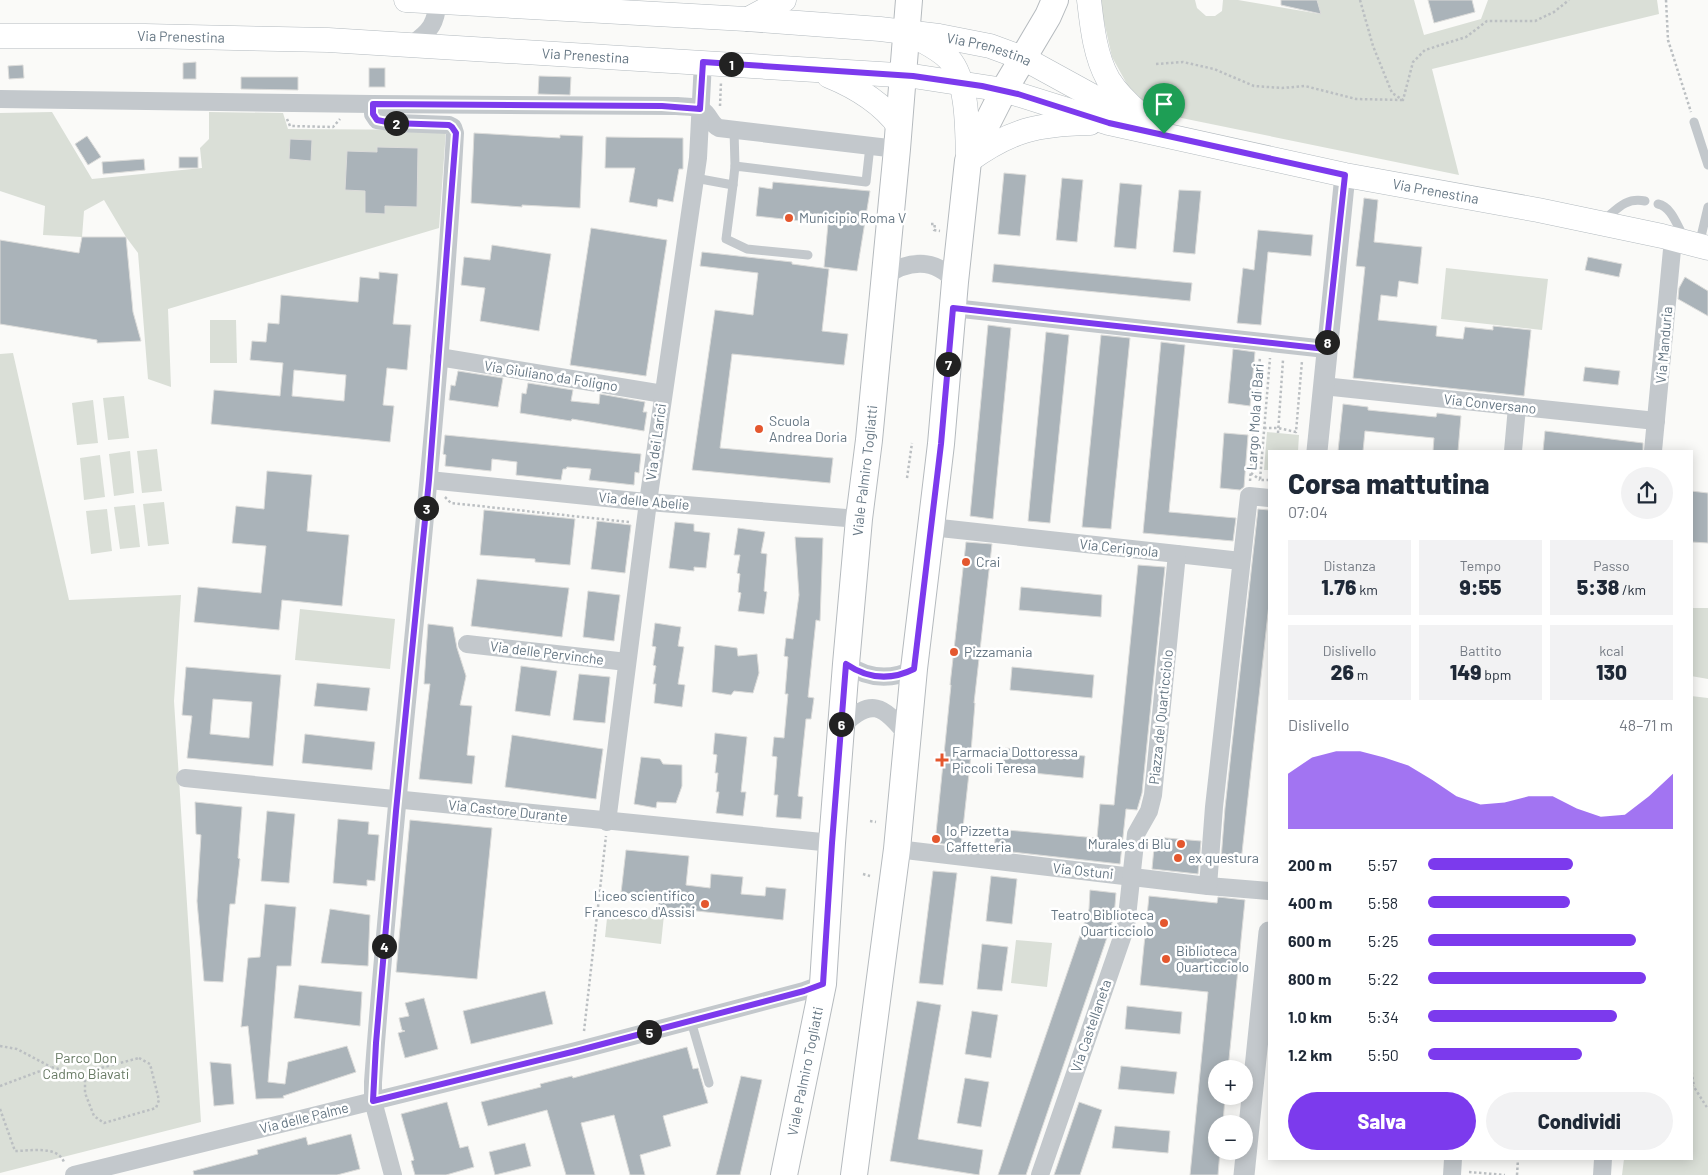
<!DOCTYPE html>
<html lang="it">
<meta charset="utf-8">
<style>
body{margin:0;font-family:Barlow,sans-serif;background:#f2f2f3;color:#1f2937;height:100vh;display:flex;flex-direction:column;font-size:19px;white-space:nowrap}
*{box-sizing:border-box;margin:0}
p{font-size:16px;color:#747a83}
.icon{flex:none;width:28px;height:28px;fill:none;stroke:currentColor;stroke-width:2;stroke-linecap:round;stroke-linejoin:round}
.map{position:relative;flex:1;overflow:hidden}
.drawer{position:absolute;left:1268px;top:450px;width:425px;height:710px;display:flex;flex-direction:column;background:#fff;border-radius:0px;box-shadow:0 2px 12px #0003}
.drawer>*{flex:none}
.buttons{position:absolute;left:1208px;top:1060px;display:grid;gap:10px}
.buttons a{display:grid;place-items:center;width:45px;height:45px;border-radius:50%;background:#fff;box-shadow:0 2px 12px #0003;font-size:25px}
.pin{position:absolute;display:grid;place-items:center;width:42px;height:42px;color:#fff;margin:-51px -21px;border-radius:50% 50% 50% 0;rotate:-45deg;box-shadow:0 0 5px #0007}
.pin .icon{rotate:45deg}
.km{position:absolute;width:25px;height:25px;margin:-12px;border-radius:50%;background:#222;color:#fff;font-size:14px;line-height:25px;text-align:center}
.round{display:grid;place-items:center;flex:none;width:52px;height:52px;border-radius:26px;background:#f2f2f3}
.head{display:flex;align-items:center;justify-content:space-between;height:85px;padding:0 20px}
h1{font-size:28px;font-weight:800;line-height:38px}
.stats{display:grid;grid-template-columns:repeat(3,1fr);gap:8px;height:85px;padding:5px 20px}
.stats div{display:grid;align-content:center;border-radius:0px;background:#f2f2f3;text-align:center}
.stats b{font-size:21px;font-weight:800}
.stats small{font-size:14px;font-weight:400}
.stats p{font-size:14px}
.chart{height:140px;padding:10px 20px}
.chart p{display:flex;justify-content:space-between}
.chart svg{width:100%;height:90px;margin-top:5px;fill:#7c3aed;opacity:.7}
.primary-button{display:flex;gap:10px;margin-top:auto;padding:10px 20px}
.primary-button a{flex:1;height:58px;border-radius:30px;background:#7c3aed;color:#fff;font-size:20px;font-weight:800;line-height:58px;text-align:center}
.primary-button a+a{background:#f2f2f3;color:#1f2937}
ul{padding:0 20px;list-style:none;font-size:16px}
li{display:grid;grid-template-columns:80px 60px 1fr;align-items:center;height:38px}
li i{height:12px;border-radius:6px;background:#7c3aed}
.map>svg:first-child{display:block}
.green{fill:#dadfd7}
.building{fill:#aab3b9;stroke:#dcdcda;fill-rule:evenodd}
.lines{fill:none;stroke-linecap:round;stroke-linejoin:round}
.secondary-casing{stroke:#b3babf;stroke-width:25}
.primary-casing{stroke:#b5babe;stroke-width:28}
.path{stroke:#bbbfc2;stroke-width:2.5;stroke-dasharray:2.5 2.5;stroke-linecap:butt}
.service{stroke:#c3c8cc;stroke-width:9}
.minor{stroke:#c3c8cc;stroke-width:18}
.tertiary{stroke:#c3c8cc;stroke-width:21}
.secondary{stroke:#fff;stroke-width:24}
.primary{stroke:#fff;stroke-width:26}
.route-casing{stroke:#fff;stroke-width:10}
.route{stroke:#7c3aed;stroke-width:6}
.poi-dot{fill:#e4572e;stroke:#fff;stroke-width:2}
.labels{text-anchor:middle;stroke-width:5;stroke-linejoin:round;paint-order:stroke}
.street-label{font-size:14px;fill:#657683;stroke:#fff}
.poi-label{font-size:14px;fill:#657683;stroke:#fff;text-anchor:start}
.park-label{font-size:14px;fill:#687a64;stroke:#fff}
</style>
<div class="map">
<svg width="1708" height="1175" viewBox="0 0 1708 1175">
<rect width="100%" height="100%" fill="#fafaf8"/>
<!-- green -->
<g class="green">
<path d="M1101,0h94l2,8 9,8h9l7,-5 1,-11h15l82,14 -3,-14h97l10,35 57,-16 7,-19h169l2,14 -227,55 27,106 -297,-61 -11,-6 -23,-22 -16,-29 -11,-49z"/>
<path d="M52,112l40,67 110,-11 -2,-20 9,-9v-27l74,1 5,16 158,1 -7,98 -271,81 3,78 -23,-8 -10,-126 -12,-16 -22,-37 -20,11 -2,26 -39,-2 2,-29 -45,-15v-78z"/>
<path d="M1446,268l102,11 -6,51 -101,-11z"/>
<path d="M236,320l1,43h-27v-43z"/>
<path d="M13,353l56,247 112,-5 -7,106 27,421 -201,51v-819z"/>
<path d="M124,396l5,42 -21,2 -5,-42z"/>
<path d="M93,400l5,43 -21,2 -5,-42z"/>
<path d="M1267,432l32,3 -1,16h-29v19h-5z"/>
<path d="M157,449l5,42 -20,2 -5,-42z"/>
<path d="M130,451l4,42 -20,3 -5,-42z"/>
<path d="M100,455l5,42 -21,3 -4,-42z"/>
<path d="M164,502l5,42 -21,2 -5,-42z"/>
<path d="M135,505l5,42 -20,2 -6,-42z"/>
<path d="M107,509l5,42 -21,3 -5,-43z"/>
<path d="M1691,608h17v71l-17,-3z"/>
<path d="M300,609l95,10 -5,50 -95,-9z"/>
<path d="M1691,696l17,2v477h-86l2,-16h67z"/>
<path d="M608,909l56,6 -3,29 -56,-7z"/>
<path d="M1016,940l36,3 -5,44 -36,-4z"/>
</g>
<!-- building -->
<g class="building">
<path d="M1281,0h36l4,14 -40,-9z"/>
<path d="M1428,0h44l3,12 -41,11z"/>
<path d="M196,62v17h-13v-16z"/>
<path d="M23,65l1,13 -15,1 -1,-13z"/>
<rect x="369" y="68" width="16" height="19"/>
<path d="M539,76l32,1 -1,18 -32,-1z"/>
<path d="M241,77h57v13l-57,-1z"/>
<path d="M474,133l86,5v-3l23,1 -3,72 -58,-3v2l-51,-4z"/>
<path d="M87,136l14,21 -13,8 -13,-21z"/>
<path d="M606,137l77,1v31h-4l-6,33 -15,-3 -1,8 -28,-5 6,-34h-30z"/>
<path d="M290,139l22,1 -1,21 -22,-2z"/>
<path d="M377,147l41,1 -1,59 -32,-1v8l-20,-1v-22l-20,-1 2,-39 30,1z"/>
<rect x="179" y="157" width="19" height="11"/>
<path d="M144,159l1,11 -42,4 -1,-12z"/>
<path d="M1004,173l22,2 -6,61 -22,-2z"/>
<path d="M1062,178l21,2 -6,62 -21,-2z"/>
<path d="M773,182l97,9 -13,80 -33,-4 4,-43 -72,-8 3,-29 13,2z"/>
<path d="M1120,183l22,2 -6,64 -22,-2z"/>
<path d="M1179,190l22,1 -6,63 -22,-2z"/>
<path d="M1364,198l14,2 -4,42 48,5 -4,37 -19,-3 -2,16 -16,-2 -3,25 59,6 -1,10 27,3 2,-12 28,3v-4l38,4 -7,66 -171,-18 12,-111 -9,-1z"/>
<path d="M591,228l76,12 -21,136 -76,-11z"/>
<path d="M1258,230l55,5 -2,21 -43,-4 -7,73 -24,-2 6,-55 11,2z"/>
<path d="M82,237h44l7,75 8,29 -44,2v-3l-97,-16v-84l79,13z"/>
<path d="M492,245l59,9 -12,77 -59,-10 5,-33 -24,-3 3,-28 26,3z"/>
<path d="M702,252l90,10v2l37,5 -7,62 26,3 -4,31 -112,-11 -12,94 113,10 -3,25 -138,-13 23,-160 38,5 5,-42 -58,-7z"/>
<path d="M1588,257l34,7 -3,13 -34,-7z"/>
<path d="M994,264l198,19 -2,18 -198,-19z"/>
<path d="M379,272l19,2 -5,50 18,1 -4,45 -20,-2 -4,37 11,1 -4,36 -179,-18 3,-34 66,6 3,-33 -33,-3 2,-19 14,1 2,-19 11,1 2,-29 77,7 2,-25 19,2zM294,370l52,5 -2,26 -52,-5z"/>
<path d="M1685,277l23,14v25l-30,-17 1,-11z"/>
<path d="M988,325l23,3 -18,191 -23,-3z"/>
<path d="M1046,332l23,3 -19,188 -22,-2z"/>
<path d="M1101,335l29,3 -19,191 -29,-2z"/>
<path d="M1161,342l24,3 -16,167 67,6 -3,23 -90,-8z"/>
<path d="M1233,349l22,3 -5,54 -22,-3z"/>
<path d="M1585,367l35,4 -2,14 -35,-4z"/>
<path d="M458,371l45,7 -5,29 -49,-7 2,-15 4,1z"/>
<path d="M528,383l45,7 -2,11 28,3 1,-10 45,8 -2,10h4l-3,19 -72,-12 -1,2 -51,-8 2,-20 4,1z"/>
<path d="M1343,404l25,3v3l68,7 1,-4 24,3 -3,35h-25l1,-13 -69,-7 -2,20h-25z"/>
<path d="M1545,431l98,12v8h-100z"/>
<path d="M1224,433l24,2 -4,52 -4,3 -20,-2z"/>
<path d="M445,435l196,19 -2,19 -4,-1 -1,13 -45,-5 2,-11 -24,-2 -1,2h-3l-2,11 -45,-5 1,-13 -25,-3 -1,12 -46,-5 1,-11 -3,-1z"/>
<path d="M267,471l45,4 -5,56 42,4 -7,71 -60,-6 -3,30 -85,-8 4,-35 63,6 5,-47 -34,-3 4,-37 28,3z"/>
<path d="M1691,491l17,2v50l-17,-1z"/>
<path d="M1258,509l11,1v94l-28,258 -20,-2 4,-52z"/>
<path d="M484,510l91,9 -5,46 -35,-3v-3l-55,-4z"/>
<path d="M597,521l34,4 -6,48 -34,-4z"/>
<path d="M675,522l19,2v7l16,2 -4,35 -12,-1v4l-25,-3z"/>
<path d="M738,528l27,4 -4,21 6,1 -3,37 3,1 -3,22 -26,-3 3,-18 -3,-1 2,-18 -3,-1 3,-18h-6z"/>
<path d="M795,537l28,1 -3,83 -4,-1 -8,77 6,1 -3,21h-5l-8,77 5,1 -2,22 -25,-2 2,-22h-4l3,-38 -5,-1 2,-19 10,1 4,-44h-3l3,-37 -4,-1 2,-18 7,1 6,-44z"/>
<path d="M966,542l26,2 -18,159h1l-5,61 -9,82 -26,-3 16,-158h-1z"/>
<path d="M1138,565l27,2 -23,226 -5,17 -11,-1 -6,55 -126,-14 2,-21 101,9 3,-34 14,1z"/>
<path d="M477,579l92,9 -7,49 -91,-11z"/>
<path d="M1021,587l81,8 -1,22 -82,-7z"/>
<path d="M588,591l32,4 -6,46 -31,-4z"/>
<path d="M655,623l26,4 -3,19 6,1 -6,37 7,1 -3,22 -28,-4 2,-19h-3l3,-18 -3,-1 3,-18 -4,-1z"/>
<path d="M428,624l25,3 4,21 9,28 -6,29 12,1 -5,49 8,1 -3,28 -53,-5 11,-95h-6z"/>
<path d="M715,645l22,3 1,8 19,-2 2,19 -6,20 -19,-2 -3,4 -19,-3z"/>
<path d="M521,666l36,5 -7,45 -35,-5z"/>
<path d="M186,667l95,8 -8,91 -86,-8 5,-42 -10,-1zM213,699l39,3 -3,36 -39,-4z"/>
<path d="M1012,667l82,8 -2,23 -82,-8z"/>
<path d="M579,674l31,3 -5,46 -32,-3z"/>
<path d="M317,683l53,5 -3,23 -53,-5z"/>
<path d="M715,733l32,4 -6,55h5l-3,24 -27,-3 3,-21h-3l2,-19h-3l2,-18 -4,-1z"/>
<path d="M305,734l70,8 -3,28 -70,-7z"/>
<path d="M512,735l91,14 -7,50 -91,-12z"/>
<path d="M1005,748l80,8 -2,22 -80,-8z"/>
<path d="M641,757l19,2 3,5 19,1v21l-6,17 -19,-1 -1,6 -22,-4z"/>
<path d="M195,802l47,5 -4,51 2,1 -5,45h-5l-7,78 -19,-1 -7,-80 4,-66 -5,-1z"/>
<path d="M267,811l28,3 -6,69 -28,-2z"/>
<path d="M338,819l31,3 -1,12 11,1 -4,46 -8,-1v6l-34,-3z"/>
<path d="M410,820l82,8 -15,151 -81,-7z"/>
<path d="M1155,837l46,4 -3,33 -46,-5z"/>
<path d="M626,850l63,6 -3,29 24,3 1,-14 32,3 -2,17 24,2 1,-9 20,2 -3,31 -125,-13 1,-10 -38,-4z"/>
<path d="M933,871l24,2 -14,112 -24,-2z"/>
<path d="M991,876l26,3 -5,45 -26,-3z"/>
<path d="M1090,890l26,3 -2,24 -88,258h-28l91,-266z"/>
<path d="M1149,896l68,7 1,-6 27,3 -17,169h-12v27h9l-2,28h-7v27h4l-2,24h-28l18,-183 -68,-7z"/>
<path d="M265,904l31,3 -5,59h-14l-9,116 17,2 3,-22 59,-16 9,26 -73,24 1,2 -28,1 -8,-73 -7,1 7,-69 12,-1z"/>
<path d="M330,909l40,6 -2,51 -47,-3z"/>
<path d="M982,944l26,3 -6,44 -25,-2z"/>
<path d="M299,985l63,7 -2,34 -66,-8z"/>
<path d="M545,991l8,33 -82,20 -8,-33z"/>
<path d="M424,998l14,51 -33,9 -7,-25 7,-2 -3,-1 -3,-12 10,-2 -4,-13z"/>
<path d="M917,1001l24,4 -23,134 65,11 -4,25 -89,-14z"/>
<path d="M1127,1006l55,6 -2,22 -55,-5z"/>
<path d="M972,1011l26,4 -7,43 -26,-4z"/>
<path d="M687,1047l6,22 5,-1 10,35 -45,13 8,30 -31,9 5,20h-15l-16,-60 -33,8 14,52h-29l-19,-65 -59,16 -7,-24 60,-15 -1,-3 32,-8 1,2z"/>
<path d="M210,1062l21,2 3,40 -20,2z"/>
<path d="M1121,1066l56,6 -3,22 -56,-5z"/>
<path d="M741,1076l21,4 -22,95h-24z"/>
<path d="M965,1078l24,4 -8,45 -24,-4z"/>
<path d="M447,1102l13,46 8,-2 6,21 -28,8h-31l-4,-14 3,-1 -13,-46z"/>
<path d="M1079,1102l23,8 -22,65h-26z"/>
<path d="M1115,1126l55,5 -2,22 -56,-5z"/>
<path d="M351,1134l9,35 -23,6h-143l-1,-4 65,-17 -1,-4 49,-13 2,8z"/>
<path d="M525,1143l6,23 -36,9 -6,-23z"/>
</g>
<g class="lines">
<defs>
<g id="secondary">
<path id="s1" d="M406,0l340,19 134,10 59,7 51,10 33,12 113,62"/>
<path d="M1089,0c3,26 6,56 19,79 8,13 20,25 32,35"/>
<path d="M748,19l36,-19"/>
<path id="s2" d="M0,36h145l183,4 585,36 91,14 105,33 236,52 193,35 124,26 46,12"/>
<path d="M914,36c12,7 26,13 35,23 20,23 18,74 19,102"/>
<path d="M829,76c27,11 52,26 70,50"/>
<path d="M968,161c43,-31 69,-37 122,-38"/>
</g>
<g id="primary">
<path id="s3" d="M784,1175l39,-191 9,-141 14,-179 13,-145 10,-79 28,-291 12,-149"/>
<path d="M854,1175l43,-326 17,-180 27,-225 14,-162 13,-121 36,-71 44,-74 7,-16"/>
</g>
</defs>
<!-- secondary casing -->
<use href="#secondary" class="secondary-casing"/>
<!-- primary casing -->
<use href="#primary" class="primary-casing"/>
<!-- path -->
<g class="path">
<path d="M1360,0l13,46 19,47 11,7 10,-38 12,-12 41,-13 21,-16h48l19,-9 15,-12"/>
<path d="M1666,0l2,40 23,72"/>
<path d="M1156,64l27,-2 31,7 40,17 28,2 23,-2 51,13 47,1"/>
<path d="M720,106l1,-24"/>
<path d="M287,119l3,7 43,1 7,-8"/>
<path d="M931,224h4l-1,6 6,1"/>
<path d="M1264,428h14l18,4 6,-71"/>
<path d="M1278,433l5,-73"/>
<path d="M1251,473l9,7"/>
<path d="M907,478l5,-35"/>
<path d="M1269,480h-9l10,-122"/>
<path d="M1250,481l10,-124"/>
<path d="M445,497l6,6 178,19"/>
<path d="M870,821l6,1"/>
<path d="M863,874l7,2"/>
<path d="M584,1031l22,-195"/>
<path d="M0,1046l17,3 34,18"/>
<path d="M139,1058l11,6 9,36 -3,8 -52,15 -10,-7 -9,-23v-17l8,-6z"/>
<path d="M1691,1067l3,20"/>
<path d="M1691,1085l3,2 14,22"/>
<path d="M0,1086l51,-19 34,9"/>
<path d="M0,1109l15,42c15,0 42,-6 49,11"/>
<path d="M1469,1172l36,3"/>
<path d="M1517,1175l1,-16"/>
</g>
<!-- service -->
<g class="service">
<path d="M1694,122l14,43"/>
<path d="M734,130l1,36"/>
<path d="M695,178l38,7 2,-19 131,16 4,-36"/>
<path d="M733,185l-7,54 21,10 61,6"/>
<path d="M1658,204c14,3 19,22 26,33"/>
<path d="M1604,220c13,-11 22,-23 41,-19"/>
<path d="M1699,245l9,-38"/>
<path d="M691,1021l18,62"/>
</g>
<!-- minor -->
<g class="minor">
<path d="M412,44c19,-13 24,-21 26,-44"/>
<path d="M0,99l373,5 304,2c8,1 19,0 25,4 8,5 8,14 17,18l178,21"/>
<path d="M373,104v10l4,6 20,3 52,2 4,2 2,6c-17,317 -59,633 -82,949v19l20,74"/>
<path d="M884,277c23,-17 51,-20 71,5"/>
<path d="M953,308l373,41"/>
<path d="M439,357l224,37"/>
<path d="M1323,386l333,35"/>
<path d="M1513,451l4,-44"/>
<path d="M1653,451l20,-212"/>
<path d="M429,480l207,21 223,18"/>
<path d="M931,527l310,34"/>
<path d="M467,644l160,18"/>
<path d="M846,664c22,15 44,17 68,5"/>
<path d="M841,727c30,-30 42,-22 66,8"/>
<path d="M185,778l647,65"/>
<path d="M607,822l41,-320 50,-344 5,-96"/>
<path d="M897,849l311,37 61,5"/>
<path d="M1208,886l6,-79 35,-311 20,2"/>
<path d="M74,1175l502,-124 228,-60 19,-7"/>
<path d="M1040,1175l86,-249 10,-92 13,-23 4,-16 24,-241"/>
<path d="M1452,1175l1,-16"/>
<path d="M1602,1175l1,-16"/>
</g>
<!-- tertiary -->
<g class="tertiary">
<path d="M1317,451l28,-276"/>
<path d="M1244,1175l25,-243"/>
</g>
<!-- secondary -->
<use href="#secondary" class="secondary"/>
<!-- primary -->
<use href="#primary" class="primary"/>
</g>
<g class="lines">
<defs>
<path id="route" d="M703,62l210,14 69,10 36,8 91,29 236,52 -19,174 -373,-41 -12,136 -27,225c-24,12 -46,10 -68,-5l-14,179 -9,141 -19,7 -228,60 -203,50 3,-58 20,-232 33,-331 27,-347 -4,-6 -3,-2 -57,-2 -15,-3 -4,-6v-10l289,2 38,3z"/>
</defs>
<!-- route casing -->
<use href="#route" class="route-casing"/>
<!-- route -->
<use href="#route" class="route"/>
</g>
<!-- markers -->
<g class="poi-dot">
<circle cx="789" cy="218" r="5"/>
<circle cx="759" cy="429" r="5"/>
<circle cx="966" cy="562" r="5"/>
<circle cx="954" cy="652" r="5"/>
<path d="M939.5 752.5h5v5h5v5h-5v5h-5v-5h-5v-5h5z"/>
<circle cx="936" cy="839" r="5"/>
<circle cx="1181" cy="844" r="5"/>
<circle cx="1178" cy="858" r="5"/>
<circle cx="705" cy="904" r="5"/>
<circle cx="1164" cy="923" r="5"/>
<circle cx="1166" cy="959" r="5"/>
</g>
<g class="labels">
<!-- street labels -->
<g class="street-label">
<text dy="5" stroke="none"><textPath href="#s2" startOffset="181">Via Prenestina</textPath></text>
<text dy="5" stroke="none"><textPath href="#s1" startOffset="586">Via Prenestina</textPath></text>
<text dy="5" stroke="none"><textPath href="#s2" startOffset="586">Via Prenestina</textPath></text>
<text dy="5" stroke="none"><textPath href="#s2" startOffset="1450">Via Prenestina</textPath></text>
<text transform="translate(1664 345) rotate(-85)" y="5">Via Manduria</text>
<text transform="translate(551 376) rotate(9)" y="5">Via Giuliano da Foligno</text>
<text transform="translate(1490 404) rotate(6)" y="5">Via Conversano</text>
<text transform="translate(1255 417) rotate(-86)" y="5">Largo Mola di Bari</text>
<text transform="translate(656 442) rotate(-82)" y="5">Via dei Larici</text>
<text dy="5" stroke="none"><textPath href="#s3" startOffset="710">Viale Palmiro Togliatti</textPath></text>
<text transform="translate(644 501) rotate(5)" y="5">Via delle Abelie</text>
<text transform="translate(1119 548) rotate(6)" y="5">Via Cerignola</text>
<text transform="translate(547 653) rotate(7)" y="5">Via delle Pervinche</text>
<text transform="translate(1161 717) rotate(-84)" y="5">Piazza del Quarticciolo</text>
<text transform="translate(508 811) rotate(6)" y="5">Via Castore Durante</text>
<text transform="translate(1083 871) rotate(6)" y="5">Via Ostuni</text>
<text transform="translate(1091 1026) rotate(-71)" y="5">Via Castellaneta</text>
<text dy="5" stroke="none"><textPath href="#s3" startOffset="106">Viale Palmiro Togliatti</textPath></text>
<text transform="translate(304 1118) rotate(-14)" y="5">Via delle Palme</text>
</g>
<!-- poi labels -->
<g class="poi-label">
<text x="799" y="223">Municipio Roma V</text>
<text x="769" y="426">Scuola<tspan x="769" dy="16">Andrea Doria</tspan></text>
<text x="976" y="567">Crai</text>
<text x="964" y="657">Pizzamania</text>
<text x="952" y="757">Farmacia Dottoressa<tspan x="952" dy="16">Piccoli Teresa</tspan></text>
<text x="946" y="836">Io Pizzetta<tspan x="946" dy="16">Caffetteria</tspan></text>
<text x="1171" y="849" text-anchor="end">Murales di Blu</text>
<text x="1188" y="863">ex questura</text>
<text x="695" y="901" text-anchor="end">Liceo scientifico<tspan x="695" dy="16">Francesco d'Assisi</tspan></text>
<text x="1154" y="920" text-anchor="end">Teatro Biblioteca<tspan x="1154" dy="16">Quarticciolo</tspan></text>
<text x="1176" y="956">Biblioteca<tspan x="1176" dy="16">Quarticciolo</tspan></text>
</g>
<!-- park labels -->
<g class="park-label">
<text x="86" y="1063">Parco Don<tspan x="86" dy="16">Cadmo Biavati</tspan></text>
</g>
</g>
</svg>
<div class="buttons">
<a>+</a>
<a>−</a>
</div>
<div class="pin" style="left:1164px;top:134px;background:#1e9e55"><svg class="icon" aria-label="arrive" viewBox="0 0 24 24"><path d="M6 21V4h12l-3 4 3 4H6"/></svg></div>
<b class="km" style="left:731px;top:64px">1</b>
<b class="km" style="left:396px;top:123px">2</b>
<b class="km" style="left:426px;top:508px">3</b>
<b class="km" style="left:384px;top:946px">4</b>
<b class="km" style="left:649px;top:1032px">5</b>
<b class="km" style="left:841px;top:724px">6</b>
<b class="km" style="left:948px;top:364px">7</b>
<b class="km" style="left:1327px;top:342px">8</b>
<section class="drawer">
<div class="head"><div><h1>Corsa mattutina</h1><p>07:04</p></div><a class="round"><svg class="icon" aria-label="share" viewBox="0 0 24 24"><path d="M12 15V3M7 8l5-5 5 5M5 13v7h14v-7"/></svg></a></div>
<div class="stats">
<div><p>Distanza</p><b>1.76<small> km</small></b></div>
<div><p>Tempo</p><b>9:55</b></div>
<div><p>Passo</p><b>5:38<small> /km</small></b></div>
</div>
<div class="stats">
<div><p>Dislivello</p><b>26<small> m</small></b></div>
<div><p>Battito</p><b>149<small> bpm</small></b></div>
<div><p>kcal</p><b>130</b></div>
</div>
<div class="chart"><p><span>Dislivello</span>48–71 m</p>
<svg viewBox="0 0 160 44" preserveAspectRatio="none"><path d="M0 44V17L10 9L20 6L30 6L40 9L50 13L60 20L70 28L80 32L90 31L100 28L110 28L120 34L130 38L140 37L150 28L160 17V44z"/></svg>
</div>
<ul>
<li><b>200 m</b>5:57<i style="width:59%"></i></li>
<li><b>400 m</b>5:58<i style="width:58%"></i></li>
<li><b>600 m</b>5:25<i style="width:85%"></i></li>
<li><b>800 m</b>5:22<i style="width:89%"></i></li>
<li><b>1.0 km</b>5:34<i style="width:77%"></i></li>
<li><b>1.2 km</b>5:50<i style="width:63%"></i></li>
</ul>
<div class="primary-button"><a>Salva</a><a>Condividi</a></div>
</section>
</div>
